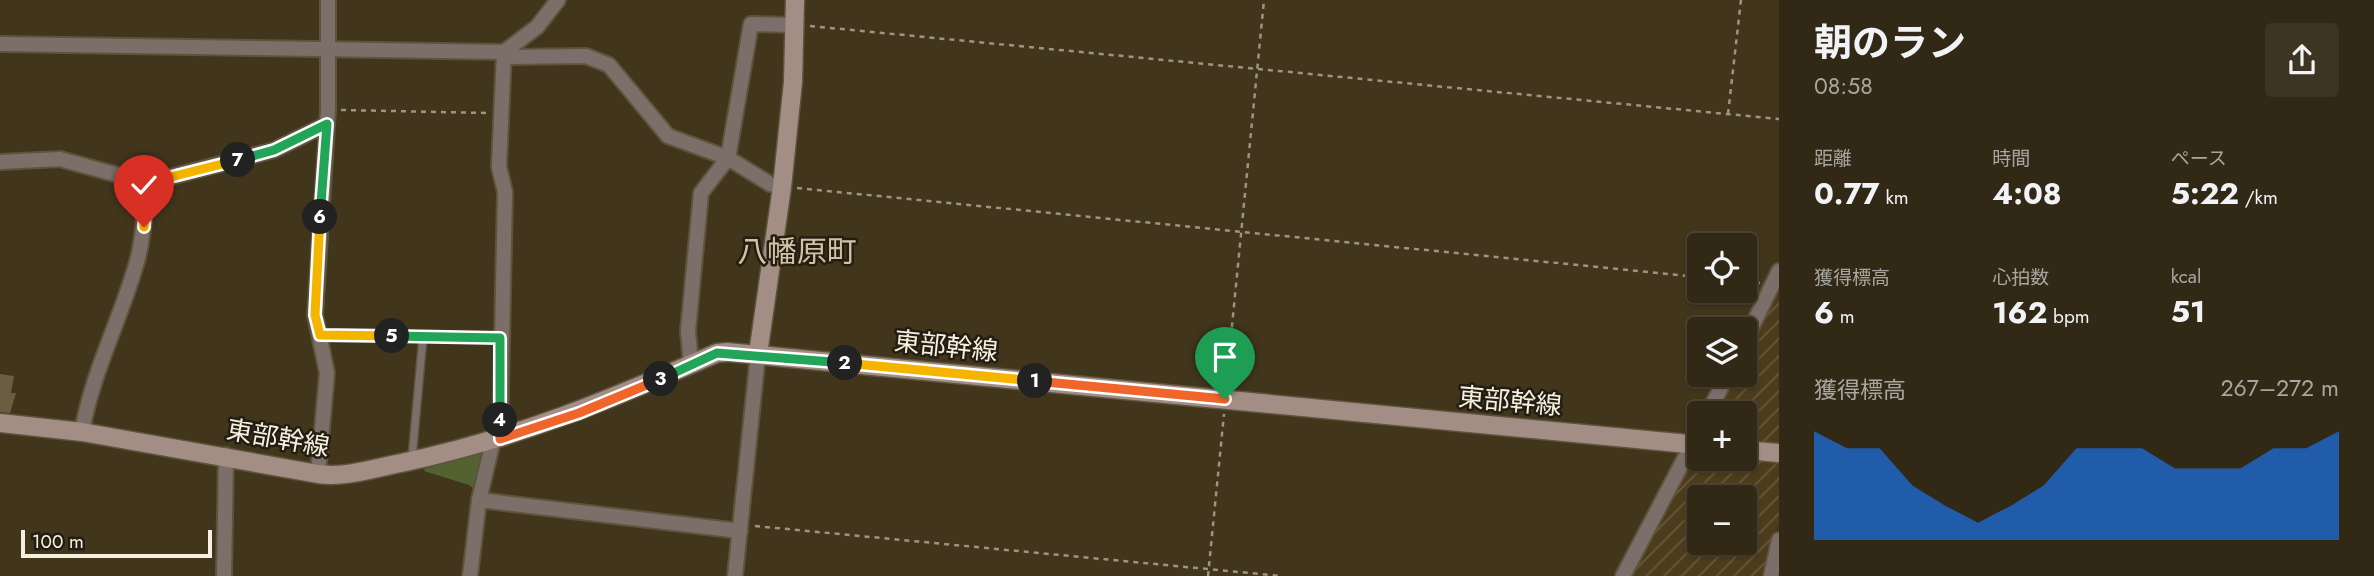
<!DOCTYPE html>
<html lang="ja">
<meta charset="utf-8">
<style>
body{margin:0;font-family:Jost,"Noto Sans JP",sans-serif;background:#3d3422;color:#f1f3f6;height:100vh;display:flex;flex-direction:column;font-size:26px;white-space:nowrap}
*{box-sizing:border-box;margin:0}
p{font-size:23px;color:#a8a6a0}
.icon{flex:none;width:38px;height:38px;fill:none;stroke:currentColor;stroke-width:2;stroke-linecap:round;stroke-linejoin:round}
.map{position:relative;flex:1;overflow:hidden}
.side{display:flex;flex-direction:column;background:#312815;width:595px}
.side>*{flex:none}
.buttons{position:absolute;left:1687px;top:233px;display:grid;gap:14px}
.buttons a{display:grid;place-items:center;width:70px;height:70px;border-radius:7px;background:#312815;box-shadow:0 2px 5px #0004,0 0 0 2px #4c4434;font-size:35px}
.scale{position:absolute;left:21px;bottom:18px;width:191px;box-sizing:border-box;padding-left:7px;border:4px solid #f7f0e1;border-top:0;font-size:19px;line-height:24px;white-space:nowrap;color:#f7f0e1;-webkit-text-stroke:5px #231d12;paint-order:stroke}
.pin{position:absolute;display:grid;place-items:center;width:60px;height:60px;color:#fff;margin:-72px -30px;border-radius:50% 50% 50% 0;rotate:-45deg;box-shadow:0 0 7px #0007}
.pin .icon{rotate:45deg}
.km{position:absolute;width:35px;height:35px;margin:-18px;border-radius:50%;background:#222;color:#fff;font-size:19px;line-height:35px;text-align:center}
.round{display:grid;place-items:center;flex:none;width:74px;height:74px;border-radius:7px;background:#3d3422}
.head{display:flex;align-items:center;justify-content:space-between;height:119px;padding:0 35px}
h1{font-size:38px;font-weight:700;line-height:52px}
.metrics{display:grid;grid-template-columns:repeat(3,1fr);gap:10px;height:119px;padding:7px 35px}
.metrics div{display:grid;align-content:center}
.metrics b{font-size:30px;font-weight:700}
.metrics small{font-size:19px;font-weight:400}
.metrics p{font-size:19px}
.chart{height:196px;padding:14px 35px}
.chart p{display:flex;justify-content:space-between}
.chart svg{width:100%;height:126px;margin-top:7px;fill:#1a73e8;opacity:.7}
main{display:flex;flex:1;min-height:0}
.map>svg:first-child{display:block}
.industrial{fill:url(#industrial-furrows);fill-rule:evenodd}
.park{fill:#536231}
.building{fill:#6a5d42}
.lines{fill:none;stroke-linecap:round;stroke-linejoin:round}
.lane-casing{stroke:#5e533c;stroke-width:10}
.street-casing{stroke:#5e533c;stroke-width:18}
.secondary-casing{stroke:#5e533c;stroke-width:21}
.path{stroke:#9e9480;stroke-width:2.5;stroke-dasharray:5 5;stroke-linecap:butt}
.lane{stroke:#7c6f69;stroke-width:7}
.street{stroke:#7c6f69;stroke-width:14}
.secondary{stroke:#a38e85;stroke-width:18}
.split-1-casing{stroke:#fff;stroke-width:14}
.split-2-casing{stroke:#fff;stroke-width:14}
.split-3-casing{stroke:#fff;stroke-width:14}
.split-4-casing{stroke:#fff;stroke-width:14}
.split-5-casing{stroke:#fff;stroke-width:14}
.split-6-casing{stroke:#fff;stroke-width:14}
.split-7-casing{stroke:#fff;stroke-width:14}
.split-8-casing{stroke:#fff;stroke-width:14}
.split-1{stroke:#f0652b;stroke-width:9}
.split-2{stroke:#f5b400;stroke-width:9}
.split-3{stroke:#22a559;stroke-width:9}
.split-4{stroke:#f0652b;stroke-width:9}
.split-5{stroke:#22a559;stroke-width:9}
.split-6{stroke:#f5b400;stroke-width:9}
.split-7{stroke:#22a559;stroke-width:9}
.split-8{stroke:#f5b400;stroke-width:9}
.labels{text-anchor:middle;stroke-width:5;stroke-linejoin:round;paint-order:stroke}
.street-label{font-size:26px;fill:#f7f0e1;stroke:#231d12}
.quarter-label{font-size:30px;fill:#d1c2a4;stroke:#231d12}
</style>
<main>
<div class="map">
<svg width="1779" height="576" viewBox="0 0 1779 576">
<defs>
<pattern id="industrial-furrows" width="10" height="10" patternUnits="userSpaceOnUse" patternTransform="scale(1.75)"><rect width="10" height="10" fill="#4c3c1b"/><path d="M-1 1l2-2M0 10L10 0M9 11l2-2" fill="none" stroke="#67583c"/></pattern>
</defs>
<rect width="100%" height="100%" fill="#41351c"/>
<!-- industrial -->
<g class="industrial">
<path d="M1779,291v154l-34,-3v-29h-28l21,-38 7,-1 4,-25 25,-55z"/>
<path d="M1699,454v4l80,2v62l-12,26 -4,28h-130l60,-119zM1699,497h46v45h-46z"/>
</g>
<!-- park -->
<path class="park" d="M487,452l-10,39 -8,-6 -45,-14 2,-5z"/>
<!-- building -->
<path class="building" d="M0,374l14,2 -3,17h5l-6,20 -10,-1z"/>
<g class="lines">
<defs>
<g id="lane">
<path d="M320,335l180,3"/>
<path d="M412,458l11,-121"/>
</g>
<g id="street">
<path d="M0,44l504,8 33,-25 21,-27"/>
<path d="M506,57l80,-1 23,9 59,71 60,22 42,26 12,3"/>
<path d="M0,162l60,-3 87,24 127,-33 53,-26"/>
<path d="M1745,341l34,-70"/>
<path d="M691,364l-3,-33 13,-138 27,-35 23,-134 42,1"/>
<path d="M1708,413l20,-39"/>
<path d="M82,432c10,-60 40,-115 56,-174 6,-24 7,-50 9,-75"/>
<path d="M500,439l5,-247 -6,-25 5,-115"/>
<path d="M318,474l9,-101 -12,-58 13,-205v-110"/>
<path d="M479,500l261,31"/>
<path d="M224,576l2,-121"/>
<path d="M470,576l9,-76 14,-59"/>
<path d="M735,576l23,-222"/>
<path d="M1623,576l76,-145"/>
<path d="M1771,576l8,-36"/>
</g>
<g id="secondary">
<path d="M758,354l24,-167 11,-105 2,-82"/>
<path d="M0,423l82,9 236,42c28,4 56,-6 83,-11 115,-24 210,-64 316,-110l10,-1 972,93"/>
<path d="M1745,450l34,3"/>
</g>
</defs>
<!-- lane casing -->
<use href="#lane" class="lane-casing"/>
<!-- street casing -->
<use href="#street" class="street-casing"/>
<!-- secondary casing -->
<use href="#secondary" class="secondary-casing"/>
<!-- path -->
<g class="path">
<path d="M810,26l969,93"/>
<path d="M341,110l147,3"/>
<path d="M1728,114l13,-114"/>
<path d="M797,188l902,89"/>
<path d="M1745,281l15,2"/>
<path d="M1226,387l38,-387"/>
<path d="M755,526l526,50"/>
<path d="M1208,576l16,-162"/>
</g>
<!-- lane -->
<use href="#lane" class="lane"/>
<!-- street -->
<use href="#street" class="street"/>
<!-- secondary -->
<use href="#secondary" class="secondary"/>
</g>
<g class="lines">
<defs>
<path id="split-1" d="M1035,381l190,18"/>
<path id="split-2" d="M845,363l190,18"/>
<path id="split-3" d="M661,379l56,-26 128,10"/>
<path id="split-4" d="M500,420v19l79,-26 82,-34"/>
<path id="split-5" d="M392,336l108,2v82"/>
<path id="split-6" d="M320,217l-5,98 5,20 72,1"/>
<path id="split-7" d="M238,160l36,-10 53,-26 -7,93"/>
<path id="split-8" d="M144,227l3,-44 91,-23"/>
</defs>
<!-- split-1 casing -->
<use href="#split-1" class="split-1-casing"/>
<!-- split-2 casing -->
<use href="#split-2" class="split-2-casing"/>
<!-- split-3 casing -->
<use href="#split-3" class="split-3-casing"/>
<!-- split-4 casing -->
<use href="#split-4" class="split-4-casing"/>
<!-- split-5 casing -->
<use href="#split-5" class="split-5-casing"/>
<!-- split-6 casing -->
<use href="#split-6" class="split-6-casing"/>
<!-- split-7 casing -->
<use href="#split-7" class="split-7-casing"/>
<!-- split-8 casing -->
<use href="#split-8" class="split-8-casing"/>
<!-- split-1 -->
<use href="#split-1" class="split-1"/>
<!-- split-2 -->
<use href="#split-2" class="split-2"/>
<!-- split-3 -->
<use href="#split-3" class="split-3"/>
<!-- split-4 -->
<use href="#split-4" class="split-4"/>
<!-- split-5 -->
<use href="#split-5" class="split-5"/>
<!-- split-6 -->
<use href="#split-6" class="split-6"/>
<!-- split-7 -->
<use href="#split-7" class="split-7"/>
<!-- split-8 -->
<use href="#split-8" class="split-8"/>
</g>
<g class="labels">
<!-- street labels -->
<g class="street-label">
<text transform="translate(946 346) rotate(6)" y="9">東部幹線</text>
<text transform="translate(1510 401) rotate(5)" y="9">東部幹線</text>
<text transform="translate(278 438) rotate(10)" y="9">東部幹線</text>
</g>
<!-- quarter labels -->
<g class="quarter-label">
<text x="797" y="262">八幡原町</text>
</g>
</g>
</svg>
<div class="buttons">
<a><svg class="icon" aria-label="locate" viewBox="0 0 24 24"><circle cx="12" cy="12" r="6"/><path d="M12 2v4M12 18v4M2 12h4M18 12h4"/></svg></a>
<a><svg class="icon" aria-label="layers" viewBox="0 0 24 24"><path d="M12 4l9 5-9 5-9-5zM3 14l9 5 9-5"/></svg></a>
<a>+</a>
<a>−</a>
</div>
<div class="scale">100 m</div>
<div class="pin" style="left:1225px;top:399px;background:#1e9e55"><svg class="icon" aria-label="arrive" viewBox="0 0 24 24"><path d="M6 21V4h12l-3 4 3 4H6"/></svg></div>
<div class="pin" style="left:144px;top:227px;background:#d93025"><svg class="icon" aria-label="check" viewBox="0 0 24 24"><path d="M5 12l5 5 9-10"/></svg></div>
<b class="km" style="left:1035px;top:381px">1</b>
<b class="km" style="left:845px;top:363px">2</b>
<b class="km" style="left:661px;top:379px">3</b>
<b class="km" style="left:500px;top:420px">4</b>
<b class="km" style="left:392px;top:336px">5</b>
<b class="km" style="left:320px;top:217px">6</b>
<b class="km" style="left:238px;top:160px">7</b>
</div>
<section class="side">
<div class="head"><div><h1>朝のラン</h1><p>08:58</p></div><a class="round"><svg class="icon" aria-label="share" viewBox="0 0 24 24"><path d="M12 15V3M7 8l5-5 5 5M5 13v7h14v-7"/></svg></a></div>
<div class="metrics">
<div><p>距離</p><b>0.77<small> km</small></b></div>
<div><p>時間</p><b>4:08</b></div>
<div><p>ペース</p><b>5:22<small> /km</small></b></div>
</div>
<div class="metrics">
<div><p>獲得標高</p><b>6<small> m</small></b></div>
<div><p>心拍数</p><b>162<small> bpm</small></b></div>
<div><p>kcal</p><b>51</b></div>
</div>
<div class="chart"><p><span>獲得標高</span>267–272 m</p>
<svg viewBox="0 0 160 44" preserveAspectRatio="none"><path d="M0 44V6L10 12L20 12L30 25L40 32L50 38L60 32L70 25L80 12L90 12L100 12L110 19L120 19L130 19L140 12L150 12L160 6V44z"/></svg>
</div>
</section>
</main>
